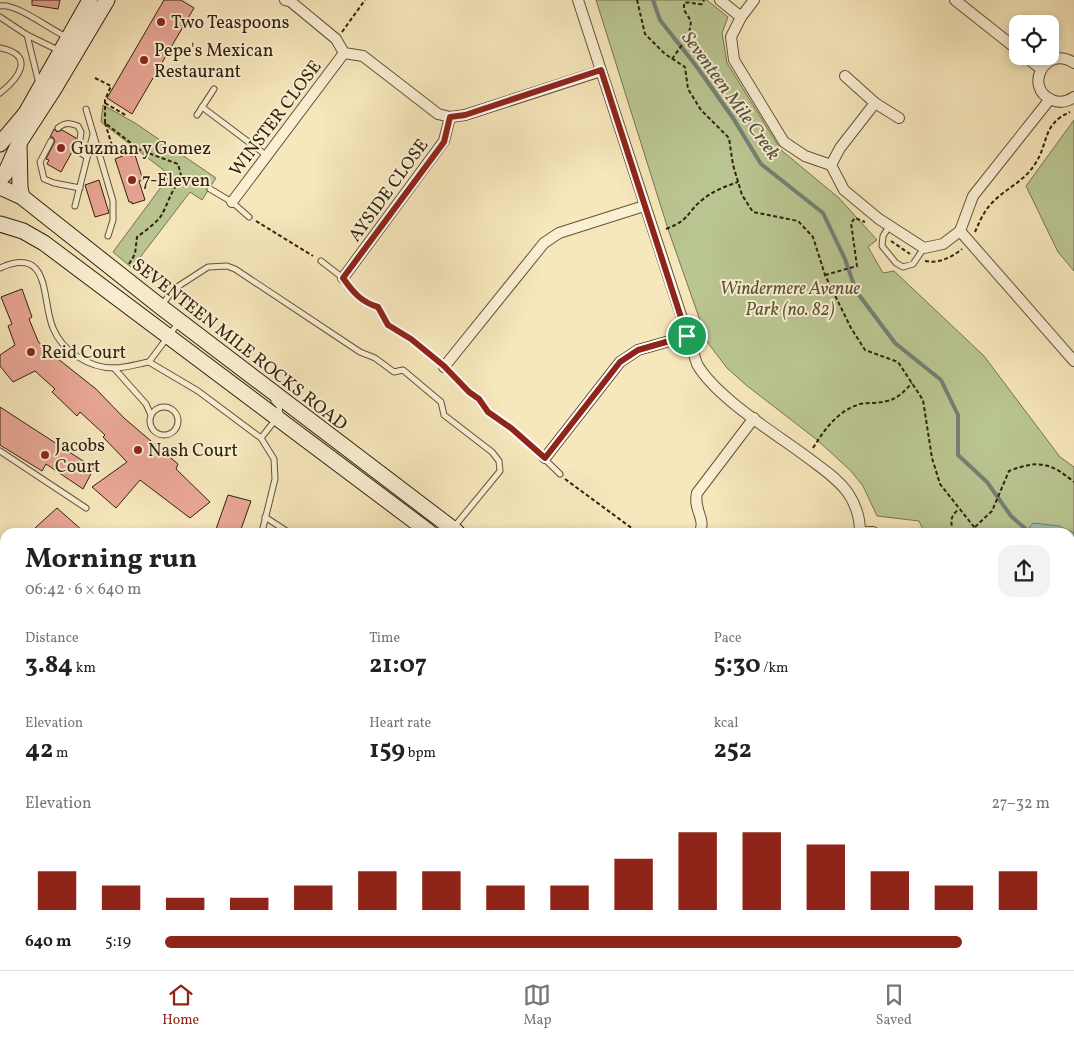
<!DOCTYPE html>
<meta charset="utf-8">
<style>
body{margin:0;font-family:Vollkorn,serif;background:#f2f2f2;color:#222;height:100vh;display:flex;flex-direction:column;font-size:19px;white-space:nowrap}
*{box-sizing:border-box;margin:0}
p{font-size:16px;color:#767676}
.icon{flex:none;width:28px;height:28px;fill:none;stroke:currentColor;stroke-width:2;stroke-linecap:round;stroke-linejoin:round}
.map{position:relative;flex:1;overflow:hidden}
.panel{position:absolute;left:0px;top:528px;width:1075px;height:442px;display:flex;flex-direction:column;background:#fff;border-radius:15px 15px 0 0;box-shadow:0 2px 8px #0003}
.panel>*{flex:none}
.fabs{position:absolute;left:1009px;top:15px;display:grid;gap:10px}
.fabs a{display:grid;place-items:center;width:50px;height:50px;border-radius:10px;background:#fff;box-shadow:0 2px 8px #0003;font-size:25px}
.pin{position:absolute;display:grid;place-items:center;width:42px;height:42px;color:#fff;margin:-21px;border:2px solid #fff;border-radius:50%;box-shadow:0 1px 5px #0007}
.round{display:grid;place-items:center;flex:none;width:52px;height:52px;border-radius:15px;background:#f2f2f2}
.head{display:flex;align-items:center;justify-content:space-between;height:85px;padding:0 25px}
h1{font-size:28px;font-weight:700;line-height:38px}
.metrics{display:grid;grid-template-columns:repeat(3,1fr);gap:8px;height:85px;padding:5px 25px}
.metrics div{display:grid;align-content:center}
.metrics b{font-size:25px;font-weight:700}
.metrics small{font-size:14px;font-weight:400}
.metrics p{font-size:14px}
.chart{height:140px;padding:10px 25px}
.chart p{display:flex;justify-content:space-between}
.chart svg{width:100%;height:90px;margin-top:5px;stroke:#8f2418;stroke-width:6}
ul{padding:0 25px;list-style:none;font-size:16px}
li{display:grid;grid-template-columns:80px 60px 1fr;align-items:center;height:38px}
li i{height:12px;border-radius:6px;background:#8f2418}
.tab-bar{display:flex;justify-content:space-around;align-items:center;height:70px;border-top:1px solid #e0e0e0;background:#fff;font-size:14px;color:#767676}
.tab-bar a{display:grid;justify-items:center;gap:2px}
.tab-bar .current{color:#8f2418}
.map>svg:first-child{display:block}
.green{fill:#bac692;stroke:#767450}
.water{fill:#9fbeb8;stroke:#738074}
.lines{fill:none;stroke-linecap:round;stroke-linejoin:round}
.stream{stroke:#738074;stroke-width:4}
.building{fill:#eaa796;stroke:#31220d}
.lane-casing{stroke:#625339;stroke-width:7}
.street-casing{stroke:#625339;stroke-width:12}
.secondary-casing{stroke:#31220d;stroke-width:17}
.path{stroke:#31220d;stroke-width:2;stroke-dasharray:4 2.5;stroke-linecap:butt}
.lane{stroke:#faefd3;stroke-width:5}
.street{stroke:#faefd3;stroke-width:10}
.secondary{stroke:#faefd3;stroke-width:15}
.route-casing{stroke:#fff;stroke-width:10}
.route{stroke:#8f2418;stroke-width:6}
.poi-dot{fill:#8f2418;stroke:#faefd3;stroke-width:2}
.labels{text-anchor:middle;stroke-width:4;stroke-linejoin:round;paint-order:stroke}
.poi-label{font-size:18px;fill:#31220d;stroke:#faefd3;text-anchor:start}
.street-label{font-size:18px;fill:#31220d;stroke:#faefd3}
.park-label{font-size:18px;font-style:italic;fill:#5a5335;stroke:#faefd3}
.water-label{font-size:19px;font-style:italic;fill:#525140;stroke:#faefd3}
</style>
<div class="map">
<svg width="1074" height="970" viewBox="0 0 1074 970">
<rect width="100%" height="100%" fill="#f7e7bc"/>
<filter id="stains"><feTurbulence type="fractalNoise" baseFrequency=".004" numOctaves="4"/><feColorMatrix values="0 0 0 0 .2 0 0 0 0 .09 0 0 0 0 .02 0 0 0 .5 -.17"/></filter>
<radialGradient id="worn" r=".72"><stop offset=".6" stop-color="#630" stop-opacity="0"/><stop offset="1" stop-color="#630" stop-opacity=".3"/></radialGradient>
<!-- green -->
<g class="green">
<path d="M596,0h111l21,17 -6,16 5,30 54,87 58,48 38,42 -9,7 15,26 11,-2 90,85 76,101 14,10v265l-4,-3v-197h-146l-5,-11 -42,-5 -14,-30 -12,-15 -35,-32 -70,-54 -19,-17 -19,-25 -40,-114z"/>
<path d="M103,105l32,18 81,55 -14,22 -12,-8 -58,76 -19,-16 57,-77 -69,-53z"/>
<path d="M1074,120v151l-16,-19 -32,-66z"/>
<path d="M5,643v52l-5,-5v-44z"/>
<path d="M187,965h512l-3,5h-18l-1,-4 -5,1 -1,3h-487z"/>
</g>
<!-- water -->
<path class="water" d="M1033,523l26,3 15,7v59l-4,-3v-57h-44z"/>
<g class="lines">
<!-- stream -->
<g class="stream">
<path d="M653,0l7,20 37,47 36,51 28,46 62,49 22,46 11,32 39,52 46,37 17,35v40l29,27 24,34 18,16"/>
<path d="M0,772l5,-2"/>
<path d="M393,965l5,5"/>
</g>
</g>
<!-- building -->
<g class="building">
<path d="M32,0h28l-2,9 -26,-4z"/>
<path d="M164,0h17l13,8 -62,106 -25,-16z"/>
<path d="M54,129l3,3 5,-2 14,8 -4,14 -11,20 -14,-8 2,-4 -3,-1 9,-18 -2,-4h-3z"/>
<path d="M130,153l1,3 4,-1 8,25 -4,1 6,19 -13,4v-2h-3l-14,-43z"/>
<path d="M99,180l10,33 -14,4 -10,-32z"/>
<path d="M22,289l10,28 -3,2 9,22 5,6 53,42 28,29 54,46 -2,5 34,33 -20,16 -50,-38 -24,28 -24,-21 35,-25 -24,-25 2,-2 -25,-23 -3,4 -25,-24 3,-3 -20,-18 -22,11 -13,-16v-11l15,-10 -7,-19 4,-2 -11,-27z"/>
<path d="M0,407l94,61 -11,21 -37,-25 -4,7 -42,-26z"/>
<path d="M228,495l23,6 -11,31h-25z"/>
<path d="M57,508l27,24h-43l-6,-4z"/>
</g>
<g class="lines">
<defs>
<g id="lane">
<path d="M0,6c17,-3 50,24 67,31"/>
<path d="M0,17l27,18 33,16"/>
<path d="M27,35l12,49"/>
<path d="M0,48c36,7 19,30 0,45"/>
<path d="M202,107l64,48"/>
<path d="M86,109l27,92v19l-5,16"/>
<path d="M197,115l17,-26"/>
<path d="M58,128c7,-6 11,-5 20,-2l3,6 -1,8"/>
<path d="M51,141l-11,21 4,17 10,4 26,5"/>
<path d="M77,145l-1,5 11,7"/>
<path d="M210,189l22,13 17,15"/>
<path d="M75,206l18,-72"/>
<path d="M890,225l-7,11 -1,10 14,17 7,4 10,-3 11,-16"/>
<path d="M321,261l22,17 11,15"/>
<path d="M0,268c52,-23 41,32 53,60 9,23 36,40 61,40 11,0 24,-4 35,-6"/>
<path d="M161,306l13,-17 34,-22 19,-1 8,3 125,83 15,6 19,14 9,-2 38,32 3,13 48,37 7,9 1,10 -46,56"/>
<path d="M179,322l-30,40 49,29 63,47 19,-24 -1,-8 -5,-5"/>
<path d="M428,353l26,24"/>
<path d="M114,368l32,36 5,11"/>
<circle cx="164" cy="421" r="14"/>
<path d="M261,438l13,21 1,20 -13,53"/>
<path d="M528,443l32,31"/>
<path d="M0,451l86,57"/>
<path d="M265,517l23,15"/>
</g>
<g id="street">
<path d="M285,0l5,1 46,38 8,14 19,3 75,58 12,3 15,-2 136,-44"/>
<path d="M578,0l119,364c19,34 81,71 114,96 13,10 27,19 37,33 8,12 12,25 12,39"/>
<path d="M720,0l21,17"/>
<path d="M754,0l-13,17 -10,20 3,23 50,82 21,14 26,9 13,25 35,29 45,29 19,-4 17,-13 13,-35 77,-97"/>
<path d="M955,0l63,50"/>
<path d="M1025,56l16,13"/>
<path d="M1074,63c-29,-19 -51,25 -22,37 7,3 15,2 22,-3"/>
<path d="M845,76l30,27 24,15"/>
<path d="M831,165l9,-17 35,-45"/>
<path d="M232,202l112,-149"/>
<path d="M960,231l114,130"/>
<path d="M343,278l101,-137 6,-24"/>
<path d="M444,367l100,-124 15,-10 85,-27"/>
<path d="M545,458l75,-96 18,-12 49,-14"/>
<path d="M700,532c6,-14 -7,-22 -3,-39l57,-75"/>
<path d="M860,532h13"/>
</g>
<g id="secondary">
<path d="M0,144l26,-31 64,-113"/>
<path d="M19,144l1,44 2,9"/>
<path d="M0,179l5,-5 14,-31 35,-54 53,-89"/>
<path d="M0,187l22,10 139,110 296,225"/>
<path d="M0,224l23,7 21,12 385,289"/>
<path d="M1026,965l6,5"/>
</g>
</defs>
<!-- lane casing -->
<use href="#lane" class="lane-casing"/>
<!-- street casing -->
<use href="#street" class="street-casing"/>
<!-- secondary casing -->
<use href="#secondary" class="secondary-casing"/>
<!-- path -->
<g class="path">
<path d="M637,0l8,34 20,20 20,13 3,22 13,21 28,28 4,27 9,30 11,17 45,9 15,16 12,38 26,53 14,22 33,12 25,38 9,58 8,26 38,48"/>
<path d="M342,32l23,-32"/>
<path d="M672,59l17,-24 2,-14 -7,-11v-7c7,-2 11,2 18,1l2,-4"/>
<path d="M95,78l16,8 -6,14v23l35,27 38,14 4,15"/>
<path d="M105,103l22,13"/>
<path d="M105,123l9,29 -8,2"/>
<path d="M256,221l57,35"/>
<path d="M666,229c24,-9 20,-16 36,-29 11,-9 24,-14 36,-18"/>
<path d="M975,232c4,-9 8,-19 15,-27 14,-16 34,-23 45,-41 14,-21 7,-40 35,-52"/>
<path d="M891,241l19,13"/>
<path d="M925,261c14,3 27,-4 37,-12"/>
<path d="M129,264l6,-10 2,-17c8,-6 18,-13 24,-21 11,-18 15,-53 42,-29"/>
<path d="M825,275l32,-9 -6,-43 4,-5 10,4"/>
<path d="M360,298l6,5 11,4 11,18 34,23"/>
<path d="M459,382l10,10 10,7 9,13 35,26"/>
<path d="M813,448c12,-19 23,-35 44,-43 5,-2 10,-2 15,-2 21,-1 26,-5 40,-20"/>
<path d="M565,479l72,53"/>
<path d="M975,527l17,-16 17,-40c29,-11 41,-9 65,11"/>
<path d="M954,532c-4,-9 -4,-16 4,-22"/>
<path d="M1070,615l4,9"/>
<path d="M1070,748l4,-5"/>
<path d="M1070,828l4,2"/>
</g>
<!-- lane -->
<use href="#lane" class="lane"/>
<!-- street -->
<use href="#street" class="street"/>
<!-- secondary -->
<use href="#secondary" class="secondary"/>
</g>
<g class="lines">
<defs>
<path id="route" d="M601,70l86,266 -49,14 -18,12 -75,96 -34,-30 -23,-16 -9,-13 -10,-7 -25,-26 -33,-27 -23,-14 -10,-18c-17,-5 -25,-15 -35,-29l101,-136 6,-25 15,-2z"/>
</defs>
<!-- route casing -->
<use href="#route" class="route-casing"/>
<!-- route -->
<use href="#route" class="route"/>
</g>
<!-- markers -->
<g class="poi-dot">
<circle cx="161" cy="22" r="5"/>
<circle cx="144" cy="60" r="5"/>
<circle cx="61" cy="148" r="5"/>
<circle cx="132" cy="180" r="5"/>
<circle cx="31" cy="352" r="5"/>
<circle cx="138" cy="450" r="5"/>
<circle cx="45" cy="455" r="5"/>
</g>
<g class="labels">
<!-- poi labels -->
<g class="poi-label">
<text x="171" y="28">Two Teaspoons</text>
<text x="154" y="56">Pepe's Mexican<tspan x="154" dy="21">Restaurant</tspan></text>
<text x="71" y="154">Guzman y Gomez</text>
<text x="142" y="186">7-Eleven</text>
<text x="41" y="358">Reid Court</text>
<text x="55" y="451">Jacobs<tspan x="55" dy="21">Court</tspan></text>
<text x="148" y="456">Nash Court</text>
</g>
<!-- street labels -->
<g class="street-label">
<text transform="translate(275 118) rotate(-53)" y="6">WINSTER CLOSE</text>
<text transform="translate(388 190) rotate(-54)" y="6">AYSIDE CLOSE</text>
<text transform="translate(240 344) rotate(38)" y="6">SEVENTEEN MILE ROCKS ROAD</text>
</g>
<!-- park labels -->
<g class="park-label">
<text x="790" y="294">Windermere Avenue<tspan x="790" dy="21">Park (no. 82)</tspan></text>
</g>
<!-- water labels -->
<g class="water-label">
<text transform="translate(732 95) rotate(54)" y="7">Seventeen Mile Creek</text>
</g>
</g>
<rect width="100%" height="100%" filter="url(#stains)"/>
<rect width="100%" height="100%" fill="url(#worn)"/>
</svg>
<div class="fabs">
<a><svg class="icon" aria-label="locate" viewBox="0 0 24 24"><circle cx="12" cy="12" r="6"/><path d="M12 2v4M12 18v4M2 12h4M18 12h4"/></svg></a>
</div>
<div class="pin" style="left:687px;top:336px;background:#1e9e55"><svg class="icon" aria-label="arrive" viewBox="0 0 24 24"><path d="M6 21V4h12l-3 4 3 4H6"/></svg></div>
<section class="panel">
<div class="head"><div><h1>Morning run</h1><p>06:42 · 6 × 640 m</p></div><a class="round"><svg class="icon" aria-label="share" viewBox="0 0 24 24"><path d="M12 15V3M7 8l5-5 5 5M5 13v7h14v-7"/></svg></a></div>
<div class="metrics">
<div><p>Distance</p><b>3.84<small> km</small></b></div>
<div><p>Time</p><b>21:07</b></div>
<div><p>Pace</p><b>5:30<small> /km</small></b></div>
</div>
<div class="metrics">
<div><p>Elevation</p><b>42<small> m</small></b></div>
<div><p>Heart rate</p><b>159<small> bpm</small></b></div>
<div><p>kcal</p><b>252</b></div>
</div>
<div class="chart"><p><span>Elevation</span>27–32 m</p>
<svg viewBox="0 0 160 44" preserveAspectRatio="none"><path d="M5 44V25M15 44V32M25 44V38M35 44V38M45 44V32M55 44V25M65 44V25M75 44V32M85 44V32M95 44V19M105 44V6M115 44V6M125 44V12M135 44V25M145 44V32M155 44V25"/></svg>
</div>
<ul>
<li><b>640 m</b>5:19<i style="width:90%"></i></li>
</ul>
</section>
</div>
<nav class="tab-bar">
<a class="current"><svg class="icon" aria-label="home" viewBox="0 0 24 24"><path d="M3 11l9-7 9 7M6 9v11h12V9"/></svg>Home</a>
<a><svg class="icon" aria-label="map" viewBox="0 0 24 24"><path d="M3 6l6-2 6 2 6-2v14l-6 2-6-2-6 2zM9 4v14M15 6v14"/></svg>Map</a>
<a><svg class="icon" aria-label="saved" viewBox="0 0 24 24"><path d="M7 4h10v16l-5-4-5 4z"/></svg>Saved</a>
</nav>
